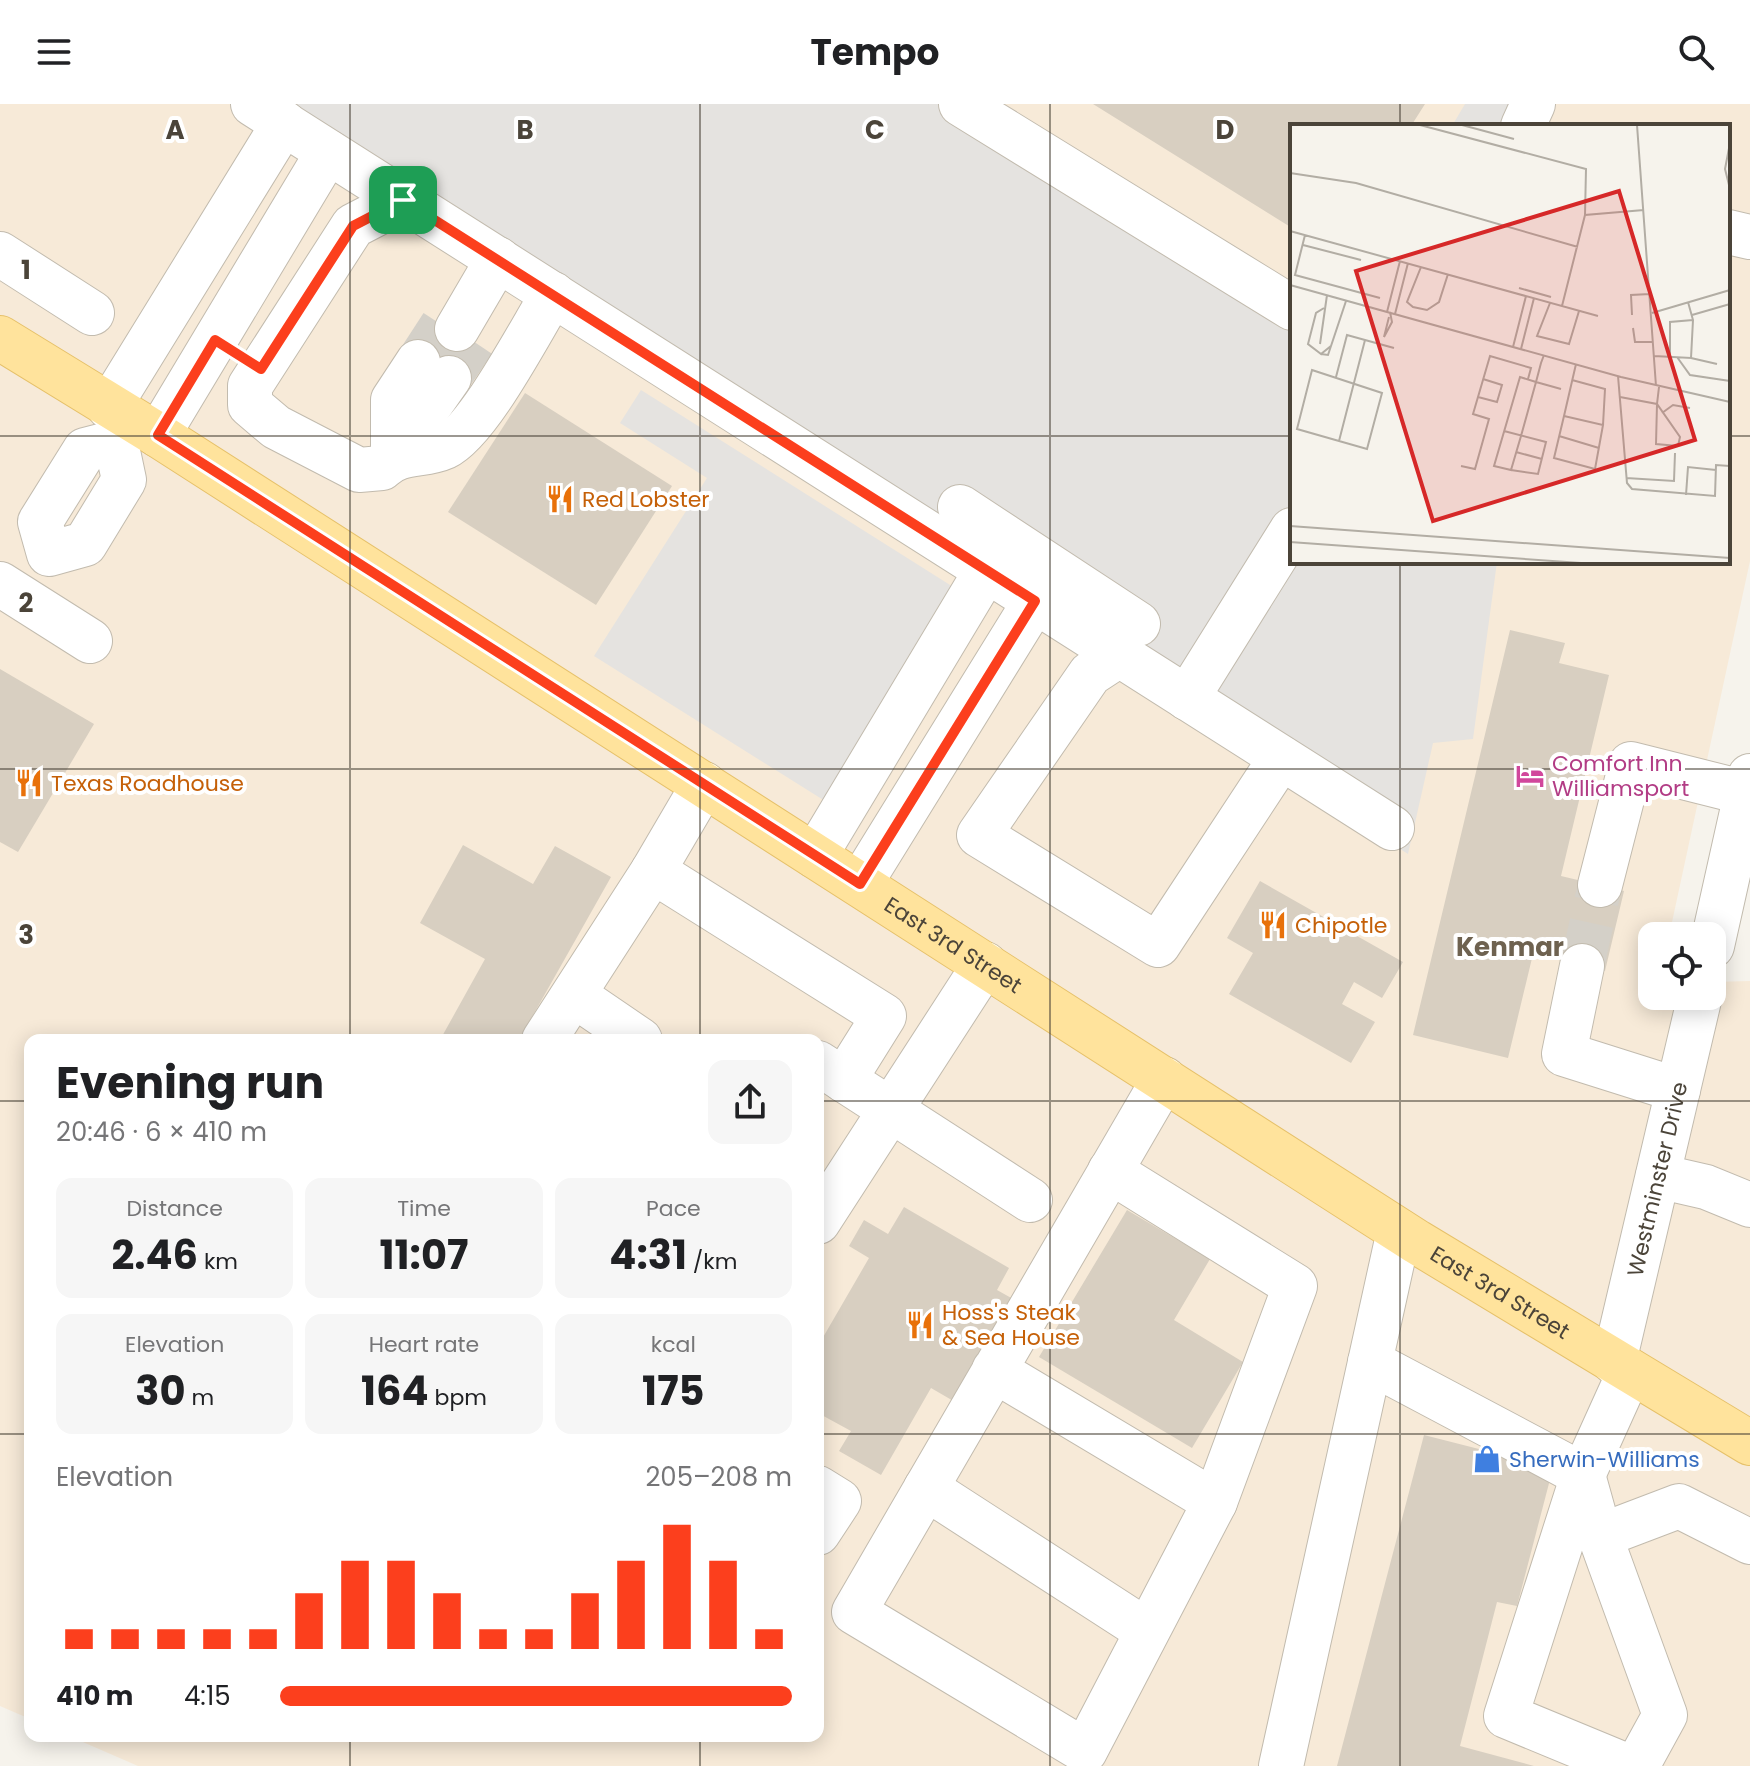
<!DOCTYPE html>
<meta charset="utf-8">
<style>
body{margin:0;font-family:Poppins,sans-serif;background:#f6f6f6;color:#202124;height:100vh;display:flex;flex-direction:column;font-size:30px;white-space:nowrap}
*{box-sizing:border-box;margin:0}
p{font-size:26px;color:#757577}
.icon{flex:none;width:44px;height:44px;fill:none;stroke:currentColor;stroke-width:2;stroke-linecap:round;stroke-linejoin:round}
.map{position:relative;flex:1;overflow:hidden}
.drawer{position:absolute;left:24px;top:930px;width:800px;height:708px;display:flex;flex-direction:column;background:#fff;border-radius:16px;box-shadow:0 4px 20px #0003}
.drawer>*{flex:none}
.buttons{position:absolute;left:1638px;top:818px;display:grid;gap:16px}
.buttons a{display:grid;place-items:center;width:88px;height:88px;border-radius:16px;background:#fff;box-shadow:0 4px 20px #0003;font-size:40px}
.pin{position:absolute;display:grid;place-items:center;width:68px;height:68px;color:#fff;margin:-34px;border-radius:16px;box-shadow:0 4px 12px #0006}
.round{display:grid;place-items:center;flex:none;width:84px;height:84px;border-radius:16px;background:#f6f6f6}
.overview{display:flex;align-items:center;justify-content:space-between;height:136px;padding:0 32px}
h1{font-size:44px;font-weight:700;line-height:60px}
.figures{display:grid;grid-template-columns:repeat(3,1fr);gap:12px;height:136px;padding:8px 32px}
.figures div{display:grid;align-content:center;border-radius:16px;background:#f6f6f6;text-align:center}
.figures b{font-size:40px;font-weight:700}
.figures small{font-size:22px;font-weight:400}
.figures p{font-size:22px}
.chart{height:224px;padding:16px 32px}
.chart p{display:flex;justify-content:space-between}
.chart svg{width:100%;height:144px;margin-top:8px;stroke:#fc3f1d;stroke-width:6}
ul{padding:0 32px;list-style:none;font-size:26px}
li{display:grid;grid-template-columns:128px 96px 1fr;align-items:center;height:60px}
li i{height:20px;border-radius:10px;background:#fc3f1d}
header{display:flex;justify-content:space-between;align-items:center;height:104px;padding:0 32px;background:#fff;font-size:36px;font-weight:700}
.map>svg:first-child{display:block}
.commercial{fill:#f7ead8;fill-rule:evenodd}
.parking{fill:#e5e3e0}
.building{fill:#d8cfc1}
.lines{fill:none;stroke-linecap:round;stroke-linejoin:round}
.minor-tunnel{stroke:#d4d0c8;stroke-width:44;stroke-dasharray:44 22;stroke-linecap:butt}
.minor-casing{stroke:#c2bbae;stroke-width:46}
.major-casing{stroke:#e6c16a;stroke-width:46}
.minor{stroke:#fff;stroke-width:44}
.major{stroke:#ffe39c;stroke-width:44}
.route-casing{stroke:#fff;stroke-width:16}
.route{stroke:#fc3f1d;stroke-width:10}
.grid{fill:none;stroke:#4b4439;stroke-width:2;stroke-opacity:0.55}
.labels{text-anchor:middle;stroke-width:8;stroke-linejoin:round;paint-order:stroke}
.food-label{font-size:22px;fill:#c56008;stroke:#fff;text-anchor:start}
.hotel-label{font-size:22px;fill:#b23c85;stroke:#fff;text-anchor:start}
.street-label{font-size:22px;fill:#4b4439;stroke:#fff}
.shop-label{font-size:22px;fill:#366cbe;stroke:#fff;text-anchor:start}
.quarter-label{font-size:26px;font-weight:bold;fill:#6e6250;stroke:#fff}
.inset-road{fill:none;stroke:#b2ada4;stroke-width:2}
.view{fill:#d62828;fill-opacity:0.15;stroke:#d62828;stroke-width:4}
.inset-edge{fill:none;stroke:#4b4439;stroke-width:4}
.grid-label{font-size:26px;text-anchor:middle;font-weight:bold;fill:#4b4439;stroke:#fff;stroke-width:8;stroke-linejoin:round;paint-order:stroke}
</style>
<header><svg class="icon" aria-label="menu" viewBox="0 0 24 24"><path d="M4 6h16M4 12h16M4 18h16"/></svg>Tempo<svg class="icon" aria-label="search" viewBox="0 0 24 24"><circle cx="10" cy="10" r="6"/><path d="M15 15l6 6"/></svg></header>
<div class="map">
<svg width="1750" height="1662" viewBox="0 0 1750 1662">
<rect width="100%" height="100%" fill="#f6f3ec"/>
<!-- commercial -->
<path class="commercial" d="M0,0h1750v457l-81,375h-17v60h60v-14l38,-1v785h-1612l-69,-30h749v-696h-788v679l-30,-13zM1292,22h436v436h-436z"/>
<!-- parking -->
<g class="parking">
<path d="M232,0h750l310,192v266h205l-24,177 -40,4 -25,111z"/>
<path d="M1465,0h45l4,22h-62z"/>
<path d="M641,286l317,200 -133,211 -231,-145 113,-178 -87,-55z"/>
</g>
<!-- building -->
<g class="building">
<path d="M1093,0h332l-14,22h-119v102z"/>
<path d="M525,289l147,93 -76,119 -148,-93z"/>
<path d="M1510,526l55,13 -6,20 50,12 -48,201 63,15 -19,80 -72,-17 -25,104 -95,-23z"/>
<path d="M0,565l94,55 -76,128 -18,-10z"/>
<path d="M463,741l70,39 22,-38 56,31 -92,163h-79l45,-81 -65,-36z"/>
<path d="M1260,777l143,81 -21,36 -28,-16 -12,22 33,18 -24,41 -122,-69 24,-41 -26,-15z"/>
<path d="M904,1103l105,61 -12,22 25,14 -60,102 -31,-18 -50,87 -42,-24 12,-20 -33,-18v-67l51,-88 -20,-12 15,-26 24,14z"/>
<path d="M1127,1106l83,49 -36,61 69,42 -51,86 -153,-91z"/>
<path d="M1424,1331l129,33 -36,138 -20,-4 -37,144 74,20h-197z"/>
</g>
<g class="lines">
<!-- minor-tunnel -->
<g class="minor-tunnel">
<path d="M418,258l26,-40"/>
<path d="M449,274l25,-37"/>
<path d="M1582,862l18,-81"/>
</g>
<defs>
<g id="minor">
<path d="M253,0l1139,724"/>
<path d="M961,0l331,204"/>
<path d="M1523,22l10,-22"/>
<path d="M403,96l-50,26 -103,160v19l26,22 83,43 23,-2c18,-18 41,-11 63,-21 34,-16 86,-118 108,-153"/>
<path d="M1728,128l22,5"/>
<path d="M0,150l92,59"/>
<path d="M457,225l41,-70"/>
<path d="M109,303l175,-284"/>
<path d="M158,331l170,-283"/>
<path d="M116,338l-31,8 -45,72 9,32 36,-10 39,-64 -8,-38 12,-24"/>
<path d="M393,354v-58l25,-38"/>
<path d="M393,354l56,-80"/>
<path d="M960,403l178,117"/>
<path d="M0,480l90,57"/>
<path d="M1119,551l-29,19 -111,161 179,110 123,-187"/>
<path d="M1187,594l105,-168"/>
<path d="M815,752l171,-285"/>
<path d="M653,767l51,-87"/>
<path d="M860,780l175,-283"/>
<path d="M1600,781l31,-121 115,29"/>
<path d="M1712,842l38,-170"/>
<path d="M1582,862l-18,88 114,36"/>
<path d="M574,891l66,45"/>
<path d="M544,936l109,-169 231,145 -40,64"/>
<path d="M818,959l212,137"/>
<path d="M1110,1067l185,115 -80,216"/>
<path d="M1658,1072l48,11 44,18"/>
<path d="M818,1118l167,-258"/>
<path d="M1370,1258l213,113 17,61 65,179 -28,51"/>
<path id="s1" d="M1614,1258l86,-366"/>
<path d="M994,1266l221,132 -130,249 -231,-139 310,-533"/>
<path d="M818,1384l21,13 -21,32"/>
<path d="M926,1384l221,143"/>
<path d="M1600,1432l79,-30 71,36"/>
<path d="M1281,1662l118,-535"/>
<path d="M1627,1662l-121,-50 77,-241 47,-104"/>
</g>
<g id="major">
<path id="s2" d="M0,234l158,97 1259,807 333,201"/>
</g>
</defs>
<!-- minor casing -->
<use href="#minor" class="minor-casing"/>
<!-- major casing -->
<use href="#major" class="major-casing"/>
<!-- minor -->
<use href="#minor" class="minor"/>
<!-- major -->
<use href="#major" class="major"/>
</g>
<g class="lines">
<defs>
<path id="route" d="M403,96l632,401 -175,283 -702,-449 57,-95 46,29 92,-143z"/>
</defs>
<!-- route casing -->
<use href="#route" class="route-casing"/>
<!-- route -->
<use href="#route" class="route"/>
</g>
<!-- grid -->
<path class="grid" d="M350,0v936M700,0v936M1050,0v1662M1400,0v22M0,332h1292M1728,332h22M1400,458v1204M0,665h1750M0,997h30M818,997h932M0,1330h30M818,1330h932M350,1632v30M700,1632v30"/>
<!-- icons -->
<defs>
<symbol id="restaurant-bare" viewBox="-9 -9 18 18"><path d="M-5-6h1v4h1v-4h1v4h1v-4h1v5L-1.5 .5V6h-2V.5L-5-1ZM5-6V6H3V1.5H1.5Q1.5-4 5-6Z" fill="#e8710a" stroke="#fff" stroke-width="2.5" paint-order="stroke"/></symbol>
<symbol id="hotel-bare" viewBox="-9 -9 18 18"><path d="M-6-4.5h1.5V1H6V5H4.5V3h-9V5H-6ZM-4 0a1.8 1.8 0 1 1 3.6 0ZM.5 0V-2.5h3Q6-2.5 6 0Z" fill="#d1479c" stroke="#fff" stroke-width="2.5" paint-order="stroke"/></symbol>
<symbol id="shop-bare" viewBox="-9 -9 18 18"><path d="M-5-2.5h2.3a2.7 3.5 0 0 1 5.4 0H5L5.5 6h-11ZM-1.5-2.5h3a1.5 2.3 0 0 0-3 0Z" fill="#3f7fe0" stroke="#fff" stroke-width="2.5" paint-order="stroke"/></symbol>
</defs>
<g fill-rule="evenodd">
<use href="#restaurant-bare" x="540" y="375" width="40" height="40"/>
<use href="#hotel-bare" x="1510" y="652" width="40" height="40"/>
<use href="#restaurant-bare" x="9" y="659" width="40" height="40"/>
<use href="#restaurant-bare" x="1253" y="801" width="40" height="40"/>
<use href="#restaurant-bare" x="900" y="1201" width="40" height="40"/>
<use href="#shop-bare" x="1467" y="1335" width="40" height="40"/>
</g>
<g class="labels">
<!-- food labels -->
<g class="food-label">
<text x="582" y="403">Red Lobster</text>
<text x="51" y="687">Texas Roadhouse</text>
<text x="1295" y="829">Chipotle</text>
<text x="942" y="1216">Hoss's Steak<tspan x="942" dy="25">&amp; Sea House</tspan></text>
</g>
<!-- hotel labels -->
<g class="hotel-label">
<text x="1552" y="667">Comfort Inn<tspan x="1552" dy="25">Williamsport</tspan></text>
</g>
<!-- street labels -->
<g class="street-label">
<text dy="8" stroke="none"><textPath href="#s2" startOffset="1130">East 3rd Street</textPath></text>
<text dy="8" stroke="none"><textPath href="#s1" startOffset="188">Westminster Drive</textPath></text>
<text dy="8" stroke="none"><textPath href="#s2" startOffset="1778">East 3rd Street</textPath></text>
</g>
<!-- shop labels -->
<g class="shop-label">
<text x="1509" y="1363">Sherwin-Williams</text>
</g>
<!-- quarter labels -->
<g class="quarter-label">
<text x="1510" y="852">Kenmar</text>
</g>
</g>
<!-- overview -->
<g transform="translate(1290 20)">
<rect width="440" height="440" fill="#f6f3ec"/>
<path class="inset-road" d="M130,1l166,44 -1,46M172,1l52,14M347,1l19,261M440,19l-5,26 5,20M0,49l66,10 222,64M0,107l308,85M15,111l-10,40 85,23M13,121l58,15M131,143l-14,35 6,5 14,3 12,-8 9,-28M0,161l331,92 109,25M229,164l32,9M260,179l-13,33 32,8 10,-33M272,182l23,-91 59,-5M97,188l13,-51M362,189l78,-23M105,190l13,-51M342,191l-1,-20 19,-1M402,191l38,-11M99,193l-5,20 8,-15 -2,-10M343,204l2,14h18M30,220l7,-49M41,222l15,-45M223,223l13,-51M231,225l13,-51M31,230l7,1 3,-9 -10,8 -13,-10 8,-31 8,-5M254,231l-3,8 -5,19 -15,54 -10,34 -17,-4 26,-89 16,5 25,7M364,232l37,2 2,-38 -5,-18M380,232v-34l23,-2M387,233l13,18 40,6M401,234l26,6M22,246l70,23 -15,56 -70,-20zM328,252l9,107 5,6 83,7 1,-31 14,1M46,253l11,-42 47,13M282,256l33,9 -2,36M188,273l19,5 5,-17 -19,-6M330,273l37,7 23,33 -2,9 -22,-2 1,-40 2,-17M372,289l11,-8 17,3M274,292l39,9 -8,44 -41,-11 10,-42 12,-52M214,307l42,11 -8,32 -27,-4M269,312l40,12M49,317l26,-101M226,328l26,7M171,342l14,3 14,-50 -16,-5 17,-58 41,12 -3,11M336,354l48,3 1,-28M396,371l2,-28 28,3M0,402l440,32M0,418l291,21"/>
<path class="view" d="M329,67l76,249 -262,81 -77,-250z"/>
<rect width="440" height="440" class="inset-edge"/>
</g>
<g class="grid-label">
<text x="175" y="35">A</text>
<text x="525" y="35">B</text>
<text x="875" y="35">C</text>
<text x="1225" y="35">D</text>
<text x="26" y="175">1</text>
<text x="26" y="508">2</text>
<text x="26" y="840">3</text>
</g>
</svg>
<div class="buttons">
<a><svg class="icon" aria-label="locate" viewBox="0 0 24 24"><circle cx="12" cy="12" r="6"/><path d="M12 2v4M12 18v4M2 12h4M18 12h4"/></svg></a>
</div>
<div class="pin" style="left:403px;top:96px;background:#1e9e55"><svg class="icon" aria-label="arrive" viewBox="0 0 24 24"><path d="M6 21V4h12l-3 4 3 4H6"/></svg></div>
<section class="drawer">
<div class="overview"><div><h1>Evening run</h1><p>20:46 · 6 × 410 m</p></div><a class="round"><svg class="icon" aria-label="share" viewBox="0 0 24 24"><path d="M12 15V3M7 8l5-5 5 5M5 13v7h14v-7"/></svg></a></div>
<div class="figures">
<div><p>Distance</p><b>2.46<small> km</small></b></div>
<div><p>Time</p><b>11:07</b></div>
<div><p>Pace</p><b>4:31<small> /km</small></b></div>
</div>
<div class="figures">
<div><p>Elevation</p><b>30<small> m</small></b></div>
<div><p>Heart rate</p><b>164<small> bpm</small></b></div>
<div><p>kcal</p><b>175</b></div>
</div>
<div class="chart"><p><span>Elevation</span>205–208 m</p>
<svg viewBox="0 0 160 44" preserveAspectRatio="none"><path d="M5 44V38M15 44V38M25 44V38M35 44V38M45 44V38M55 44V27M65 44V17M75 44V17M85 44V27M95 44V38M105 44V38M115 44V27M125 44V17M135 44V6M145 44V17M155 44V38"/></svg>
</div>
<ul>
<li><b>410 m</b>4:15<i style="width:100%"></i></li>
</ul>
</section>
</div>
